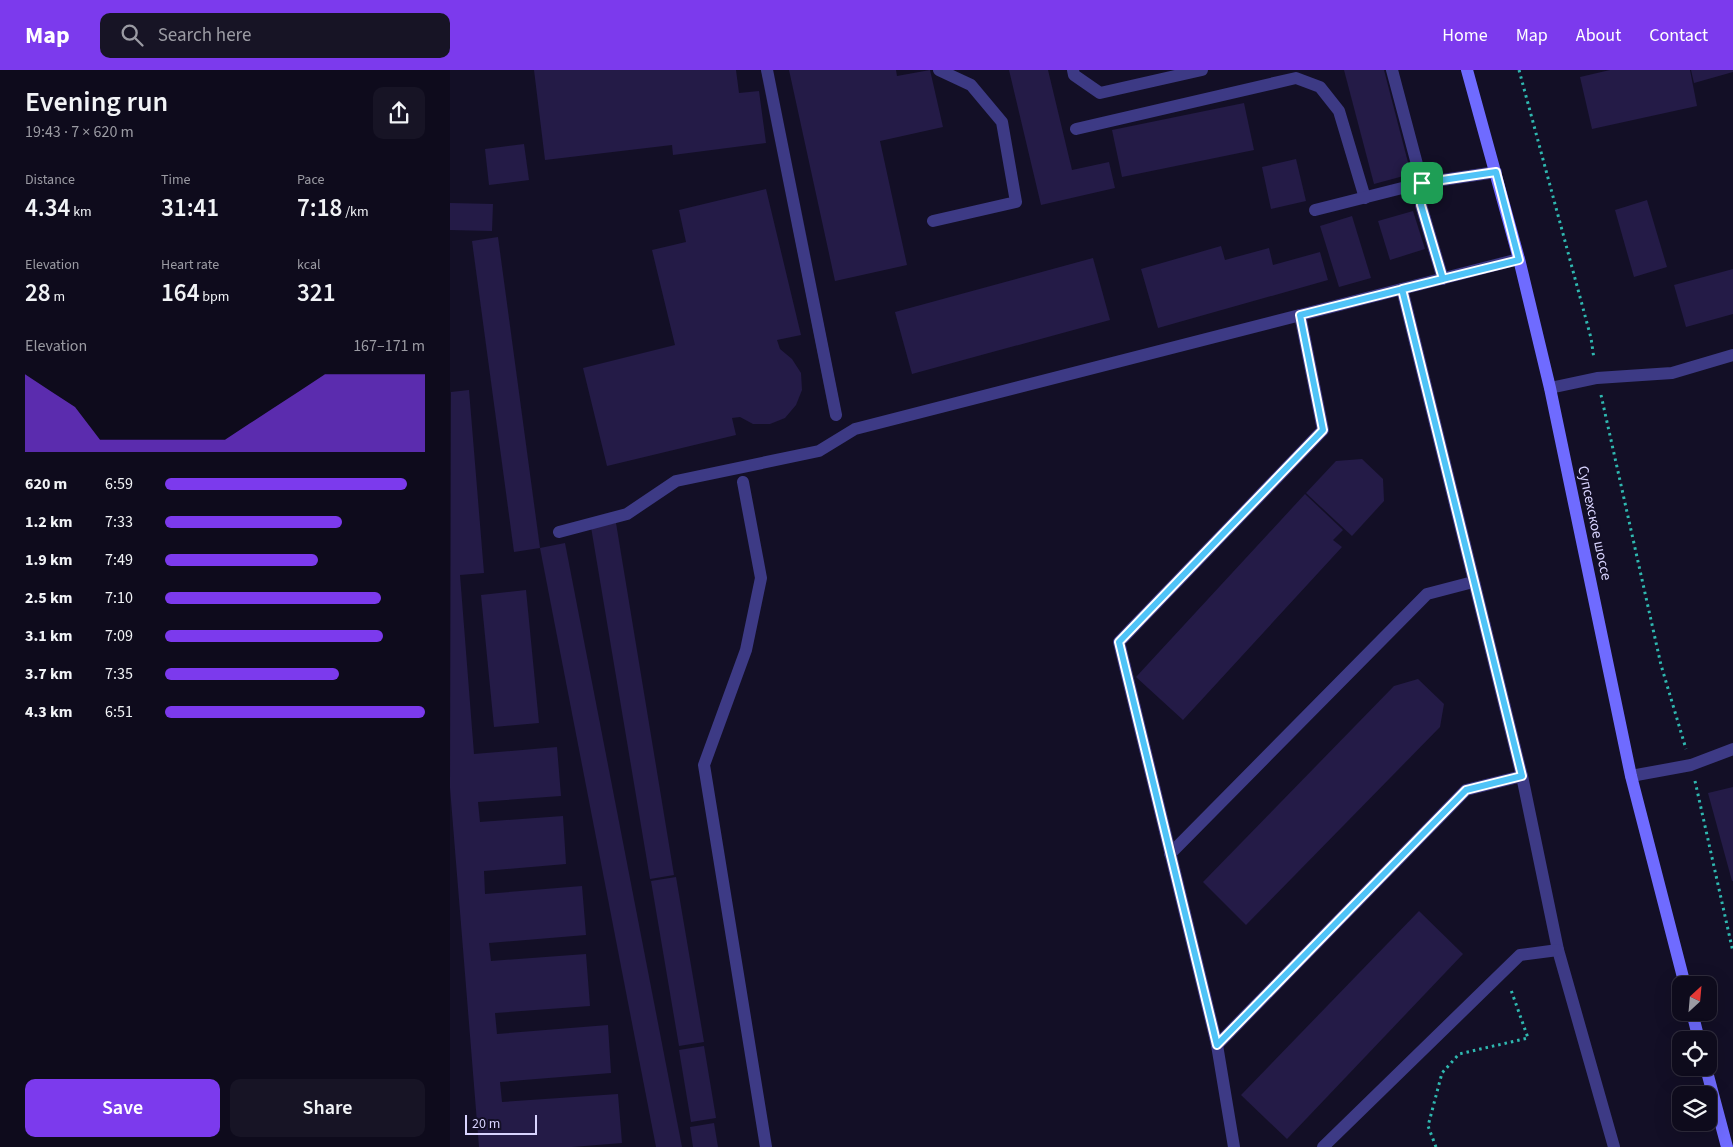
<!DOCTYPE html>
<meta charset="utf-8">
<style>
body{margin:0;font-family:"Source Sans 3",sans-serif;background:#171425;color:#f1f3f6;height:100vh;display:flex;flex-direction:column;font-size:19px;white-space:nowrap}
*{box-sizing:border-box;margin:0}
p{font-size:16px;color:#9b9ba3}
.icon{flex:none;width:28px;height:28px;fill:none;stroke:currentColor;stroke-width:2;stroke-linecap:round;stroke-linejoin:round}
.map{position:relative;flex:1;overflow:hidden}
.side{display:flex;flex-direction:column;background:#0e0b1c;width:450px}
.side>*{flex:none}
.needle{width:32px;rotate:26deg}
.tools{position:absolute;left:1222px;top:906px;display:grid;gap:10px}
.tools a{display:grid;place-items:center;width:45px;height:45px;border-radius:10px;background:#0e0b1c;box-shadow:0 5px 20px #0002,0 0 0 1px #2e2b3b;font-size:25px}
.scale{position:absolute;left:15px;bottom:12px;width:72px;box-sizing:border-box;padding-left:5px;border:2px solid #d9d4ff;border-top:0;font-size:14px;line-height:18px;white-space:nowrap;color:#d9d4ff;-webkit-text-stroke:4px #130f26;paint-order:stroke}
.pin{position:absolute;display:grid;place-items:center;width:42px;height:42px;color:#fff;margin:-21px;border-radius:10px;box-shadow:0 2px 8px #0006}
.round{display:grid;place-items:center;flex:none;width:52px;height:52px;border-radius:10px;background:#171425}
.headline{display:flex;align-items:center;justify-content:space-between;height:85px;padding:0 25px}
h1{font-size:28px;font-weight:600;line-height:38px}
.stats{display:grid;grid-template-columns:repeat(3,1fr);gap:8px;height:85px;padding:5px 25px}
.stats div{display:grid;align-content:center}
.stats b{font-size:25px;font-weight:600}
.stats small{font-size:14px;font-weight:400}
.stats p{font-size:14px}
.chart{height:140px;padding:10px 25px}
.chart p{display:flex;justify-content:space-between}
.chart svg{width:100%;height:90px;margin-top:5px;fill:#7c3aed;opacity:.7}
.button{display:flex;gap:10px;margin-top:auto;padding:10px 25px}
.button a{flex:1;height:58px;border-radius:10px;background:#7c3aed;color:#fff;font-size:20px;font-weight:600;line-height:58px;text-align:center}
.button a+a{background:#171425;color:#f1f3f6}
ul{padding:0 25px;list-style:none;font-size:16px}
li{display:grid;grid-template-columns:80px 60px 1fr;align-items:center;height:38px}
li i{height:12px;border-radius:6px;background:#7c3aed}
header{display:flex;align-items:center;gap:30px;box-sizing:border-box;height:70px;padding:0 25px;background:#7c3aed;color:#fff}
header strong{font-size:24px}
nav{display:flex;gap:28px;margin-inline-start:auto;font-size:18px}
.search{width:350px;height:45px;background:#171425;display:flex;align-items:center;gap:12px;box-sizing:border-box;padding:0 18px;border-radius:10px;color:#9b9ba3;font-size:19px}
main{display:flex;flex:1;min-height:0}
.map>svg:first-child{display:block}
.building{fill:#241b47}
.lines{fill:none;stroke-linecap:round;stroke-linejoin:round}
.path{stroke:#2fb8b0;stroke-width:3;stroke-dasharray:2.5 4;stroke-linecap:butt}
.lane{stroke:#3d3a85;stroke-width:12}
.secondary{stroke:#6f6bff;stroke-width:12}
.route-casing{stroke:#fff;stroke-width:10}
.route{stroke:#4fc3f7;stroke-width:6}
.labels{text-anchor:middle;stroke-width:4;stroke-linejoin:round;paint-order:stroke}
.street-label{font-size:15px;fill:#d9d4ff;stroke:#130f26}
</style>
<header>
<strong>Map</strong>
<div class="search"><svg class="icon" aria-label="search" viewBox="0 0 24 24"><circle cx="10" cy="10" r="6"/><path d="M15 15l6 6"/></svg>Search here</div>
<nav><a>Home</a><a>Map</a><a>About</a><a>Contact</a></nav>
</header>
<main>
<section class="side">
<div class="headline"><div><h1>Evening run</h1><p>19:43 · 7 × 620 m</p></div><a class="round"><svg class="icon" aria-label="share" viewBox="0 0 24 24"><path d="M12 15V3M7 8l5-5 5 5M5 13v7h14v-7"/></svg></a></div>
<div class="stats">
<div><p>Distance</p><b>4.34<small> km</small></b></div>
<div><p>Time</p><b>31:41</b></div>
<div><p>Pace</p><b>7:18<small> /km</small></b></div>
</div>
<div class="stats">
<div><p>Elevation</p><b>28<small> m</small></b></div>
<div><p>Heart rate</p><b>164<small> bpm</small></b></div>
<div><p>kcal</p><b>321</b></div>
</div>
<div class="chart"><p><span>Elevation</span>167–171 m</p>
<svg viewBox="0 0 160 44" preserveAspectRatio="none"><path d="M0 44V6L10 14L20 22L30 38L40 38L50 38L60 38L70 38L80 38L90 30L100 22L110 14L120 6L130 6L140 6L150 6L160 6V44z"/></svg>
</div>
<ul>
<li><b>620 m</b>6:59<i style="width:93%"></i></li>
<li><b>1.2 km</b>7:33<i style="width:68%"></i></li>
<li><b>1.9 km</b>7:49<i style="width:59%"></i></li>
<li><b>2.5 km</b>7:10<i style="width:83%"></i></li>
<li><b>3.1 km</b>7:09<i style="width:84%"></i></li>
<li><b>3.7 km</b>7:35<i style="width:67%"></i></li>
<li><b>4.3 km</b>6:51<i style="width:100%"></i></li>
</ul>
<div class="button"><a>Save</a><a>Share</a></div>
</section>
<div class="map">
<svg width="1283" height="1077" viewBox="0 0 1283 1077">
<rect width="100%" height="100%" fill="#130f26"/>
<!-- building -->
<g class="building">
<path d="M84,0h202l3,23 20,-2 7,52 -93,12 -1,-10 -127,15z"/>
<path d="M339,0h107l1,6 33,-6 13,57 -63,14 27,124 -72,16z"/>
<path d="M559,0h39l24,100 37,-8 6,26 -74,17z"/>
<path d="M894,0h40l27,104 -37,10z"/>
<path d="M1160,0h80l7,36 -105,23 -12,-52z"/>
<path d="M1241,0h42v2l-39,11z"/>
<path d="M794,33l10,47 -132,27 -10,-47z"/>
<path d="M74,74l5,36 -40,5 -4,-36z"/>
<path d="M846,89l10,42 -35,8 -9,-42z"/>
<path d="M316,119l35,146 -24,5 3,9 12,10 9,14 1,17 -6,15 -11,13 -15,6h-17l-13,-7 -8,1 4,17 -129,31 -24,-98 92,-23 -23,-95 34,-8 -7,-32z"/>
<path d="M1197,130l20,67 -33,10 -19,-67z"/>
<path d="M0,133l43,1 -1,27 -42,-1z"/>
<path d="M963,141l12,38 -35,11 -12,-39z"/>
<path d="M902,146l19,62 -32,9 -19,-61z"/>
<path d="M48,167l42,311 -26,4 -42,-311z"/>
<path d="M771,176l4,14 44,-12 4,17 47,-13 8,28 -170,48 -17,-59z"/>
<path d="M643,188l17,62 -198,54 -17,-62z"/>
<path d="M1283,199v45l-47,13 -12,-42z"/>
<path d="M19,320l15,183 -24,2 14,179 83,-7 4,49 -83,6 2,20 83,-6 3,48 -82,7 1,23 97,-8 4,49 -97,8 2,18 95,-7 4,52 -95,7 2,21 111,-9 3,48 -111,9 2,20 116,-8 4,49 -50,4h-93l-29,-359 1,-396z"/>
<path d="M912,389l21,20 1,22 -32,35 -46,-43 30,-32z"/>
<path d="M855,424l38,36 -10,10 9,7 -159,173 -47,-43z"/>
<path d="M166,453l58,352 -24,4 -59,-352z"/>
<path d="M115,473l117,604h-26l-116,-599z"/>
<path d="M76,520l13,133 -45,4 -13,-132z"/>
<path d="M968,609l26,25 -4,23 -194,198 -43,-43 191,-196z"/>
<path d="M1283,717v94h-1l-24,-88z"/>
<path d="M226,807l28,165 -25,4 -28,-165z"/>
<path d="M969,841l44,43 -176,185 -46,-44z"/>
<path d="M254,976l12,72 -25,4 -12,-72z"/>
<path d="M264,1053l4,24h-25l-3,-20z"/>
</g>
<g class="lines">
<!-- path -->
<g class="path">
<path d="M1069,0l72,268 3,21"/>
<path d="M1151,325l60,270 25,84"/>
<path d="M1245,711l38,171"/>
<path d="M986,1077l-8,-21 14,-53 17,-19 69,-16 -17,-48"/>
</g>
<!-- lane -->
<g class="lane">
<path d="M317,0l69,345"/>
<path d="M623,0l1,5 26,18 102,-23"/>
<path d="M942,0l30,113 -1,22 22,74"/>
<path d="M626,59l220,-51 24,9 19,24 26,87"/>
<path d="M865,140l107,-27 74,-11"/>
<path d="M483,151l83,-19 -14,-80 -31,-37 -32,-15"/>
<path d="M952,219l120,487 36,174 56,197"/>
<path d="M850,245l23,115 -204,212 98,403 249,-255 56,-14"/>
<path d="M1100,318l47,-10 75,-5 61,-18"/>
<path d="M293,412l18,96 -15,72 -42,115 62,382"/>
<path d="M109,462l68,-18 49,-33 143,-30 36,-22 664,-170"/>
<path d="M1181,706l60,-11 42,-16"/>
<path d="M720,784l257,-260 46,-12"/>
<path d="M767,975l17,102"/>
<path d="M873,1077l197,-192 38,-5"/>
</g>
<!-- secondary -->
<g class="secondary">
<path d="M1017,0l52,189 31,129 81,388 54,209"/>
<path d="M1242,942l7,28"/>
<path d="M1256,998l21,79"/>
</g>
</g>
<g class="lines">
<defs>
<path id="route" d="M972,113l-1,22 22,74 -143,36 23,115 -204,212 98,403 249,-255 56,-14 -120,-487 117,-29 -23,-88 -74,11"/>
</defs>
<!-- route casing -->
<use href="#route" class="route-casing"/>
<!-- route -->
<use href="#route" class="route"/>
</g>
<g class="labels">
<!-- street labels -->
<g class="street-label">
<text transform="translate(1145 453) rotate(78)" y="5">Супсехское шоссе</text>
</g>
</g>
</svg>
<div class="tools">
<a><svg class="needle" viewBox="-14 -14 28 28"><path d="M0-13l5 13h-10z" fill="#e53935"/><path d="M0 13l5-13h-10z" fill="#9b9ba3"/></svg></a>
<a><svg class="icon" aria-label="locate" viewBox="0 0 24 24"><circle cx="12" cy="12" r="6"/><path d="M12 2v4M12 18v4M2 12h4M18 12h4"/></svg></a>
<a><svg class="icon" aria-label="layers" viewBox="0 0 24 24"><path d="M12 4l9 5-9 5-9-5zM3 14l9 5 9-5"/></svg></a>
</div>
<div class="scale">20 m</div>
<div class="pin" style="left:972px;top:113px;background:#1e9e55"><svg class="icon" aria-label="arrive" viewBox="0 0 24 24"><path d="M6 21V4h12l-3 4 3 4H6"/></svg></div>
</div>
</main>
